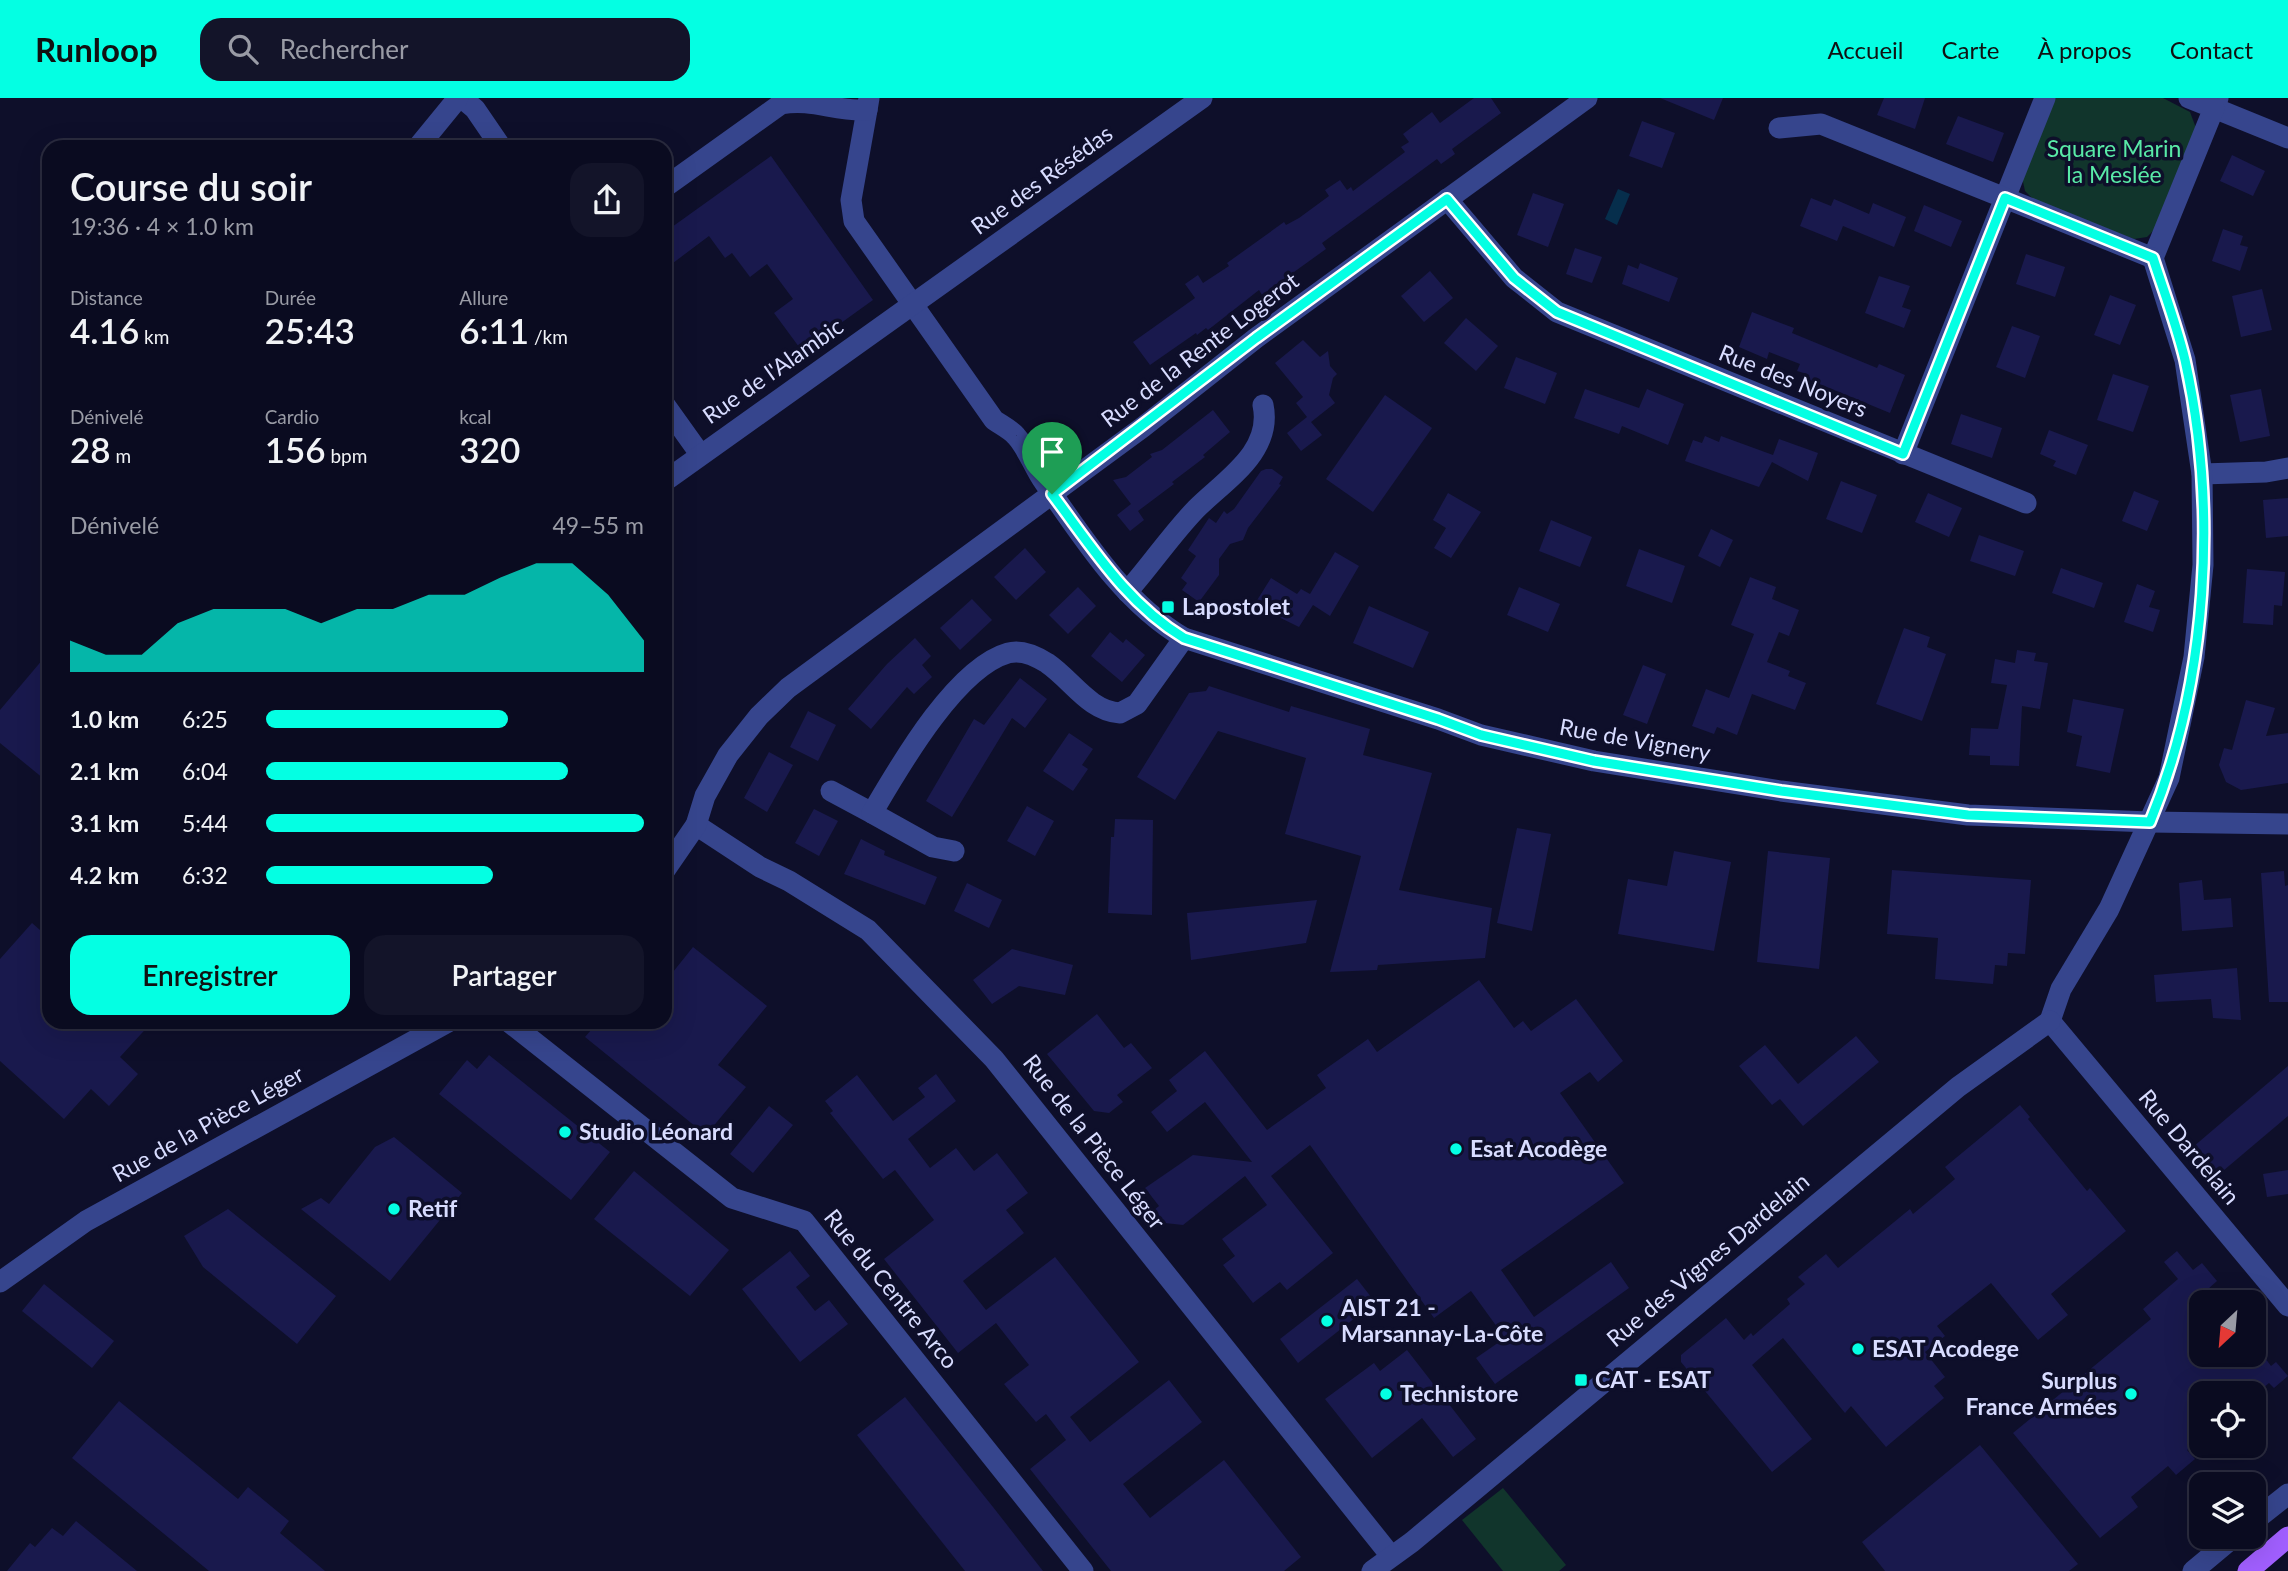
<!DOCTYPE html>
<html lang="fr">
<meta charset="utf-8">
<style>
body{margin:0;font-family:Lato,sans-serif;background:#131429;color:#f1f3f6;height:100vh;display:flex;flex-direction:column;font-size:26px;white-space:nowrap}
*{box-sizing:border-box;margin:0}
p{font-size:23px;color:#999ba5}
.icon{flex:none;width:38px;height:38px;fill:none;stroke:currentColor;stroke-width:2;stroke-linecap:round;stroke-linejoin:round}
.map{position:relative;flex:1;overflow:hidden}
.side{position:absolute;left:42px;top:42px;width:630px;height:889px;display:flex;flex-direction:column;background:#0a0b20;border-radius:21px;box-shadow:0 7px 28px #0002,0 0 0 2px #2a2b3e}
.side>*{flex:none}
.needle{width:46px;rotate:206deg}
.tools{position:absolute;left:2189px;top:1192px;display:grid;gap:14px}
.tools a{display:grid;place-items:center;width:77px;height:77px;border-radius:14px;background:#0a0b20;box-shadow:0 7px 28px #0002,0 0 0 2px #2a2b3e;font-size:35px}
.pin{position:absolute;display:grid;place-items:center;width:60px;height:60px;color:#fff;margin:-72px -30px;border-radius:50% 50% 50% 0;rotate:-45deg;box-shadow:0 0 7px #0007}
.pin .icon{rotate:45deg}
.round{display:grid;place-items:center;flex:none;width:74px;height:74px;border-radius:21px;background:#131429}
.overview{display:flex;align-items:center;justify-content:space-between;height:119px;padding:0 28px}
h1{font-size:38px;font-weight:600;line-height:52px}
.figures{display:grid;grid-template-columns:repeat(3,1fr);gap:10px;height:119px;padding:7px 28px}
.figures div{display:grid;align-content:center}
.figures b{font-size:35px;font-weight:600}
.figures small{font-size:19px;font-weight:400}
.figures p{font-size:19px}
.chart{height:196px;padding:14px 28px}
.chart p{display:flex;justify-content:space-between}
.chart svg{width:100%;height:126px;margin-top:7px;fill:#04ffe3;opacity:.7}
.primary-button{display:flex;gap:14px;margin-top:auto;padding:14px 28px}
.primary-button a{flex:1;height:80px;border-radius:21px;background:#04ffe3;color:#111;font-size:28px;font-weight:600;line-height:80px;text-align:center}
.primary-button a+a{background:#131429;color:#f1f3f6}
ul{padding:0 28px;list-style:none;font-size:23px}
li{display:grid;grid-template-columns:112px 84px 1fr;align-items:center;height:52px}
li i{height:18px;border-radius:9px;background:#04ffe3}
header{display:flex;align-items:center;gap:42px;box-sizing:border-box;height:98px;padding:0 35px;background:#04ffe3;color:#111}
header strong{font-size:33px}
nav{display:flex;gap:38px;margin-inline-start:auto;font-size:24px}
.search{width:490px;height:63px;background:#131429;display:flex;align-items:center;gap:18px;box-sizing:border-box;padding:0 24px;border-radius:21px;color:#999ba5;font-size:26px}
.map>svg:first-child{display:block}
.green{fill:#11352c}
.water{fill:#062e4c}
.building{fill:#19194d}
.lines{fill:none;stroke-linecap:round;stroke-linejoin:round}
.minor{stroke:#36458d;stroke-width:21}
.major{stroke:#a15fff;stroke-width:21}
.route-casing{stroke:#fff;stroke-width:14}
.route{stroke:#04ffe3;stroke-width:9}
.poi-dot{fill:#04ffe3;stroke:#0e0f2a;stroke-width:2.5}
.labels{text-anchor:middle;stroke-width:7;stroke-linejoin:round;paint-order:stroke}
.park-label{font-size:23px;fill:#59eaa7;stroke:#0e0f2a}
.street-label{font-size:23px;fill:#d8dcff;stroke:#0e0f2a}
.poi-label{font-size:23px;font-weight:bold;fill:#d8dcff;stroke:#0e0f2a;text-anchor:start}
</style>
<header>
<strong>Runloop</strong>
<div class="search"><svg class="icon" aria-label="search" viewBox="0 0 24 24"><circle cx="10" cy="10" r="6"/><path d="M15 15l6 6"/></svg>Rechercher</div>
<nav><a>Accueil</a><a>Carte</a><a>À propos</a><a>Contact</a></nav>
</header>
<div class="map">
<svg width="2288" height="1473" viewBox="0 0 2288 1473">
<rect width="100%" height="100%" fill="#0e0f2a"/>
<!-- green -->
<g class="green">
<path d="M2053,0h110l27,14 6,16 -40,100 -9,9 -13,2 -99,-38 -10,-10 -3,-14z"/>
<path d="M1503,1390l63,77 -7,6h-56l-41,-51z"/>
</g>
<!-- water -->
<path class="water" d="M1618,91l12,5 -13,31 -12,-6z"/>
<!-- building -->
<g class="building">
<path d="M1474,0h17l10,15 -49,36 3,5 -14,10 -4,-5 -30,22 -85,62 4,6 -64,46 -3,-5 -51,40 -2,-2 -9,7 -1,-2 -46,32 -17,-23 62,-44 -10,-14 13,-9 5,8 26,-17 -2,-3 57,-41 2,3 13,-7 30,-22 -4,-6 15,-10 7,10 4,-3 2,4 52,-39 -4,-5 8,-5 -6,-8 29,-22 8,11z"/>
<path d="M1660,0h63l-9,22z"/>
<path d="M1884,0h41l-10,31 -38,-14z"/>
<path d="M1958,18l46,17 -11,29 -47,-18z"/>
<path d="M1642,23l33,12 -13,35 -33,-12z"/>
<path d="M2232,57l33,16 -12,25 -33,-15z"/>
<path d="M771,58l102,144 -71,51 -28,-38 19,-14 -26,-35 -17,13 -18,-24 -7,5 -16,-22 -44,33v-37z"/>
<path d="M1533,95l31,11 -16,43 -31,-12z"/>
<path d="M1811,100l20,8 3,-7 35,15 4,-11 33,14 -12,30 -51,-21 -6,15 -37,-15z"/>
<path d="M1924,107l38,16 -11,26 -37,-16z"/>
<path d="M2223,131l20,7 -3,9 8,2 -8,24 -28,-10z"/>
<path d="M1575,150l27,9 -10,26 -26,-9z"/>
<path d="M2026,156l39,13 -10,30 -39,-13z"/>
<path d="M1640,165l38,15 -9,24 -47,-18 6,-19 10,4z"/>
<path d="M1430,173l23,27 -29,24 -23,-26z"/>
<path d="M1879,178l31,10 -8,21 9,3 -7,18 -39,-15z"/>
<path d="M2262,191l10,41 -31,7 -9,-41z"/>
<path d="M2110,197l26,10 -16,40 -26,-10z"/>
<path d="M1752,214l42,16 -2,5 85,35 2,-4 26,11 -15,38 -85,-35 2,-4 -10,-3 3,-7 -31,-12 -2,7 -28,-12z"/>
<path d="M1466,220l32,28 -22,25 -32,-28z"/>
<path d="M2012,228l28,10 -15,42 -29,-11z"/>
<path d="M1303,242l17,17 8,-6 2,15 7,8 -4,4 -4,17 6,8 -24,19 11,13 -21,16 -14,-18 20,-16 -11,-14 7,-6 -28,-34z"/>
<path d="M1516,259l41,16 -12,31 -41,-16z"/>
<path d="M2113,276l36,12 -16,46 -36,-12z"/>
<path d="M1585,291l54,19 8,-19 37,15 -16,41 -46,-19 -3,8 -45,-16z"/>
<path d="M2261,291l9,47 -30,6 -10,-47z"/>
<path d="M1385,297l47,33 -59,84 -47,-33z"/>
<path d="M1213,312l17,22 -27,23 2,2 -33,25 2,2 -36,27 6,9 -14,11 -13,-16 14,-11 -18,-24 13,-3 26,-20 -2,-3 12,-4z"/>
<path d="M1961,316l41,14 -10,30 -41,-14z"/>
<path d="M2049,332l39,15 -12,30 -23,-9 3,-5 -16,-7z"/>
<path d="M1705,338l14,6 2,-6 52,19 6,-16 39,14 -10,28 -36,-19 -13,25 -74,-26 8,-21 9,3z"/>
<path d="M1266,371h6l11,8 -4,7 2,1 -33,43 -5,12 -13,4 -11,15v16l-20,27 -17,-12 5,-7 -6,-5 15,-22 -8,-6 21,-32 7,5 8,-12 3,3 7,-5 27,-38z"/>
<path d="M1841,383l36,14 -15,38 -36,-14z"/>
<path d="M2134,393l25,10 -12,30 -25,-10z"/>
<path d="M1448,395l33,19 -30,46 -17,-10 12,-20 -13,-8z"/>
<path d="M1928,395l34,15 -13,29 -34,-15z"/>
<path d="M2288,400v38l-22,2 -3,-38z"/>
<path d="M1551,422l41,17 -12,30 -41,-16z"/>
<path d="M1711,431l22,11 -13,27 -22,-11z"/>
<path d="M1979,437l45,16 -9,25 -45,-15z"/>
<path d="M1025,450l21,24 -30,28 -22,-23z"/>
<path d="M1639,451l46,17 -13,37 -46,-17z"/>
<path d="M1335,454l24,14 -29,50 -17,-11 -14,22 -45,-22 17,-27 26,16 4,-5 9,5z"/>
<path d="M2061,470l42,15 -9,25 -42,-15z"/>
<path d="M2247,471l38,3 -3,34 -8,-1 -1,20 -30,-2z"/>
<path d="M1750,479l26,10 -4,12 27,11 -10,26 -10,-4 -12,30 23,9 -2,5 18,7 -11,27 -43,-16 -15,41 -20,-8 -3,7 -22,-8 14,-37 23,9 25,-64 -23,-9z"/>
<path d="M2137,486l18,7 -6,16 11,3 -7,22 -29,-10z"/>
<path d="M1078,489l18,19 -28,28 -19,-19z"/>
<path d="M1519,489l41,17 -12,28 -41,-17z"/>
<path d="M972,501l20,21 -32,30 -20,-22z"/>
<path d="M1369,508l60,26 -16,36 -60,-25z"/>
<path d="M1904,530l26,9 -3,10 19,7 -24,67 -46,-17z"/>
<path d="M1110,534l13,11 3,-4 19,16 -23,27 -31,-26z"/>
<path d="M915,540l16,18 -9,9 10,12 -18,17 -7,-7 -36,42 -23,-20 39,-45z"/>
<path d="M2017,552l19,3 -2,8 14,2 -8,46 -18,-3 -3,60 -29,-1v-9l-21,-1 2,-27 27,1 9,-44 -16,-2 4,-24 20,4z"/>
<path d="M49,554v131l-49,-40v-33z"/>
<path d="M1643,567l23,9 -19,50 -24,-9z"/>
<path d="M1020,580l27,21 -22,29 -13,-10 -60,99 -26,-16 48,-82 10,6z"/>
<path d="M1209,588l80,26 2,-6 79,23 -7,26 69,18 -33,117 93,18 -7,50 -107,7 -1,5 -47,2 31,-116 -76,-22 21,-76 -88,-27 -43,69 -38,-23 52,-84 17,-2z"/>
<path d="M2073,601l51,10 -14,64 -34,-7 6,-30 -15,-4z"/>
<path d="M2246,602l29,8 -9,28 22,-3v50l-47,7 -15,-8 -7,-17 5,-17 8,2z"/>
<path d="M808,613l28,14 -18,36 -28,-14z"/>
<path d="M1069,635l24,16 -11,16 6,4 -15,22 -30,-20z"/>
<path d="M769,654l24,13 -26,47 -23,-14z"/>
<path d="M1027,708l27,15 -19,35 -28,-15z"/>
<path d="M814,711l24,12 -19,35 -24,-13z"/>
<path d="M1115,721l38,1 -1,95 -44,-2 3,-76h3z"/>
<path d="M1517,730l34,6 -19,97 -35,-8z"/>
<path d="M861,741l24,12 -1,4 53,22 -12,28 -81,-31z"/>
<path d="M1674,753l57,11 -17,89 -96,-17 10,-55 39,7z"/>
<path d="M1768,753l62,7 -11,111 -62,-7z"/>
<path d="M1892,772l139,10 -6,74 -17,-1 -1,13 -12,-1 -2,19 -58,-5 3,-41 -51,-4z"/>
<path d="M2284,773l1,15 3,-1v117h-19l-8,-129z"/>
<path d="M2202,782l2,20 27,-2 2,29 -51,4 -3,-48z"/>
<path d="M967,785l35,17 -13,28 -35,-17z"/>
<path d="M1317,802l-11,43 -115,17 -4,-47z"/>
<path d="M32,825l17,15v84h103l-32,35 18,17 -29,32 -18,-17 -27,30 -64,-58v-102z"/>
<path d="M693,849l74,59 -49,59 28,22 -40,48 -121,-98 13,-15h67v-40z"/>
<path d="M1012,851l61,16 -8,30 -46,-9 -27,18 -19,-24z"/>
<path d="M2237,870l4,52 -28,-2 -2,-19 -55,3 -2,-27z"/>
<path d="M1479,882l35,48 9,-7 8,10 45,-32 47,62 -25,21 -8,-10 -30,21 64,90 -123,87 33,47 77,-55 18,26 -134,96 -19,-26 29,-20 -34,-47 -37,27 -124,-173 -39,31 62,77 -46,37 -7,-8 -27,21 -30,-38 12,-9 -13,-17 45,-34 -22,-29 -62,49 -18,-2 -11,-13 5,-4 -14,-18 48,-33 59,7 -47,-60 -38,30 -16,-20 26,-21 -8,-11 36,-29 62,79 59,-42 -9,-13 51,-36 9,13z"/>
<path d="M1097,916l27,34 7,-5 21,25 -35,27 6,7 -14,11 -15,-2 -47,-57z"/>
<path d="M1856,938l23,26 -76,64 -23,-27 -8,6 -33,-39 26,-21 33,39z"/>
<path d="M489,957l121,97 -39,48 -132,-106 28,-34 10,9z"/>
<path d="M2288,968v50l-71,60 -24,-29z"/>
<path d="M936,976l20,27 -48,38 22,29 26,-20 18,23 23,-18 31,40 -22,17 18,23 -61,48 23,29 69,-53 84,105 -69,55 20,25 79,-62 33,42 -79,62 27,34 74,-58 77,97 -17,14h-173l-81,-102 36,-29 -20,-26 -10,8 -32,-38 25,-19 -33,-42 -38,30 -74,-94 50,-39 -39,-50 -12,9 -53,-66 3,-2 -8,-10 32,-26 36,46 32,-24 -7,-9z"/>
<path d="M2020,1007l10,12 -2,2 59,72 3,-3 36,43 -75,63 17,21 -30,25 -47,-57 -54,43 8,10 -20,16 20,25 -11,9 10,12 -58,49 -35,-41 -6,7 -62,-75 -31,27 60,74 -40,33 -91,-110v-7l45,-37 18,22 7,-7 2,3 37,-32 -3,-5 18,-15 -7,-7 28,-23 12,14 72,-59 3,5 42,-35 -10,-12z"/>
<path d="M769,1008l24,19 -40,48 -23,-19z"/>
<path d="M394,1039l68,56 -72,88 -89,-72 20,-11 8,6 46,-57z"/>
<path d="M2288,1072v24l-21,3 -4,-23z"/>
<path d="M634,1073l95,79 -39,46 -96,-77z"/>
<path d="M228,1111l108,87 -39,48 -94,-77 -19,-31z"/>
<path d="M790,1153l20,25 -14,11 19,24 14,-11 19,24 -48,38 -58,-73z"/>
<path d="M2177,1153l16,19 9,-7 15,18 -9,8 11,13h-17v52h60l9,12 5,-4 12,14 -14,12 -5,-5 -12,10h-55v46l-15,11 8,9 -19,16 -8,-9 -37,31 7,10 -38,31 -87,-105 138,-114 -8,-10 35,-30 -14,-17z"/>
<path d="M1357,1181l18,23 -77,61 -18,-24z"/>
<path d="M44,1186l70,57 -22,27 -70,-57z"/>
<path d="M1407,1252l69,89 -23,18 -31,-39 -50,40 -47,-59 49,-36 6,8z"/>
<path d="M905,1299l88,110 50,64h-78l-4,-5 -104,-131z"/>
<path d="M119,1303l119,98 10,-12 41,34 -9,12 45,38h-116l-137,-113z"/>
<path d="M1980,1347l98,119 -9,7h-184l-23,-29z"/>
<path d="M76,1423l61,50h-130l23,-28 5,4 17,-19 11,8z"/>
</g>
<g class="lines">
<!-- minor -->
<g class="minor">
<path d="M462,0l13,11 26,38"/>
<path d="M2045,0l-40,100 148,60"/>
<path d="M2218,0l-4,10 74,30"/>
<path d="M867,12l-16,90 3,21 140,199c7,5 17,10 22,16 12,13 18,32 28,46 40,57 79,120 140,156l254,81 43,16 113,26 187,30 187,24 182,7 138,2"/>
<path d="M1779,30l42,-4 184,74 -102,256"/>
<path d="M418,49l40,-49"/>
<path d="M665,89l116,-83c32,-6 54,8 86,6l2,-12"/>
<path d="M1447,101l67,79 43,34 469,191"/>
<path d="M2153,160l61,-150 -25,-10"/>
<path d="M665,307l35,49"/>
<path d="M2202,376l64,-2 22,-4"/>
<path d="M665,383l537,-383"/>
<path d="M1127,494c24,-27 44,-57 69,-83 29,-29 77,-57 67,-104"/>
<path d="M831,693l41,22"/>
<path d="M696,727l64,42 29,14 79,49 126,129 397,497"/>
<path d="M954,753l-21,-4 -61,-34c26,-44 83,-145 136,-160 14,-4 28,3 39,10 25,17 42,48 73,50l17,-9 47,-66"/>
<path d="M665,772l31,-45 9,-29 23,-41 31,-39 29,-28 355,-261 113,-89 331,-240"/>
<path d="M2050,923l11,-32 48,-80 60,-131 25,-121 9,-92 -1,-91 -17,-114 -32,-102"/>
<path d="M2050,923l238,285"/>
<path d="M509,924l223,176 72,23 279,350"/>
<path d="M0,1184l86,-61 362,-199"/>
<path d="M2254,1423l34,-27"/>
<path d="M1372,1473l40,-29 546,-455 92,-66"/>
<path d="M2193,1473l42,-35"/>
</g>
<!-- major -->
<path class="major" d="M2248,1473l40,-34"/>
</g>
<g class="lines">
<defs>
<path id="route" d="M2005,100l148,60c11,34 24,68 32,102 33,148 23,322 -35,462l-182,-7 -187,-24 -187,-30 -113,-26 -43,-16 -254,-81c-58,-35 -92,-91 -132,-144l204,-156 191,-139 67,79 43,34 346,142z"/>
</defs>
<!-- route casing -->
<use href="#route" class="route-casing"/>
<!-- route -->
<use href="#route" class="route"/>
</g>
<!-- markers -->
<g class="poi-dot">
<rect x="1161" y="502" width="14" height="14" rx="3.5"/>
<circle cx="565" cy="1034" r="7"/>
<circle cx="1456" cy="1051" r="7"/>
<circle cx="394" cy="1111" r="7"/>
<circle cx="1327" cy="1223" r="7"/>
<circle cx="1858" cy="1251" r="7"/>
<rect x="1574" y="1275" width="14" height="14" rx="3.5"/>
<circle cx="1386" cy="1296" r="7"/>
<circle cx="2131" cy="1296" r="7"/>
</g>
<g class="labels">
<!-- park labels -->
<g class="park-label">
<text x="2114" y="59">Square Marin<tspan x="2114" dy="26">la Meslée</tspan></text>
</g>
<!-- street labels -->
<g class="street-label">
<text transform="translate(1042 82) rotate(-36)" y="8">Rue des Résédas</text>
<text transform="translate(1200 252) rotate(-37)" y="8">Rue de la Rente Logerot</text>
<text transform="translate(773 273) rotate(-35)" y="8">Rue de l'Alambic</text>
<text transform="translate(1793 283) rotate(22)" y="8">Rue des Noyers</text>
<text transform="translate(1635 642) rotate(10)" y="8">Rue de Vignery</text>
<text transform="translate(208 1026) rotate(-29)" y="8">Rue de la Pièce Léger</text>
<text transform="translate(1094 1044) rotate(52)" y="8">Rue de la Pièce Léger</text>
<text transform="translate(2189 1049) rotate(50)" y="8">Rue Dardelain</text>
<text transform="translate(1708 1162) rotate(-40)" y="8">Rue des Vignes Dardelain</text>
<text transform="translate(891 1191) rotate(51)" y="8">Rue du Centre Arco</text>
</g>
<!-- poi labels -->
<g class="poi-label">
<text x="1182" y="517">Lapostolet</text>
<text x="579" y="1042">Studio Léonard</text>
<text x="1470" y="1059">Esat Acodège</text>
<text x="408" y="1119">Retif</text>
<text x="1341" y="1218">AIST 21 -<tspan x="1341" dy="26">Marsannay-La-Côte</tspan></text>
<text x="1872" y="1259">ESAT Acodege</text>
<text x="1595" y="1290">CAT - ESAT</text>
<text x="2117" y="1291" text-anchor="end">Surplus<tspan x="2117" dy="26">France Armées</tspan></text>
<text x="1400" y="1304">Technistore</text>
</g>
</g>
</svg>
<div class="tools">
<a><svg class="needle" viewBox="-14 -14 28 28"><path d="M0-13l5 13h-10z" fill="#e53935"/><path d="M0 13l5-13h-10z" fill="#999ba5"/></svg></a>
<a><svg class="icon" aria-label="locate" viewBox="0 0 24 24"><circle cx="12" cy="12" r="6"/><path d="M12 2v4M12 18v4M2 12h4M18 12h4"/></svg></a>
<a><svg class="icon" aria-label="layers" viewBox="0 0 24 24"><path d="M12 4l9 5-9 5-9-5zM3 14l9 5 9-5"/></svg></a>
</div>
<div class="pin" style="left:1052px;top:396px;background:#1e9e55"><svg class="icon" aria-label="arrive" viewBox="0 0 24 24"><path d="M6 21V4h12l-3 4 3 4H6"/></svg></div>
<section class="side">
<div class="overview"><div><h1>Course du soir</h1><p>19:36 · 4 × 1.0 km</p></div><a class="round"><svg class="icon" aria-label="share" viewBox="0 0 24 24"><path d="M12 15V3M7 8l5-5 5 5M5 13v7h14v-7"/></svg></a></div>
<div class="figures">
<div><p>Distance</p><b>4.16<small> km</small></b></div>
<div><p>Durée</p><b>25:43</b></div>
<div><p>Allure</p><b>6:11<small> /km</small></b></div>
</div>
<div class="figures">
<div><p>Dénivelé</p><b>28<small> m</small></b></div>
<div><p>Cardio</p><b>156<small> bpm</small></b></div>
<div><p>kcal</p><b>320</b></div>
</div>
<div class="chart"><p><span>Dénivelé</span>49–55 m</p>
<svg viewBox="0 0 160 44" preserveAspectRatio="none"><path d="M0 44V33L10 38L20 38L30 27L40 22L50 22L60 22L70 27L80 22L90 22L100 17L110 17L120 11L130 6L140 6L150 17L160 33V44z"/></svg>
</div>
<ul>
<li><b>1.0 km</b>6:25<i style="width:64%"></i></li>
<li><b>2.1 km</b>6:04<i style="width:80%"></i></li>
<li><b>3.1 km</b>5:44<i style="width:100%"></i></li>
<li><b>4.2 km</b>6:32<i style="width:60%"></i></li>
</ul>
<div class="primary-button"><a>Enregistrer</a><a>Partager</a></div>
</section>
</div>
